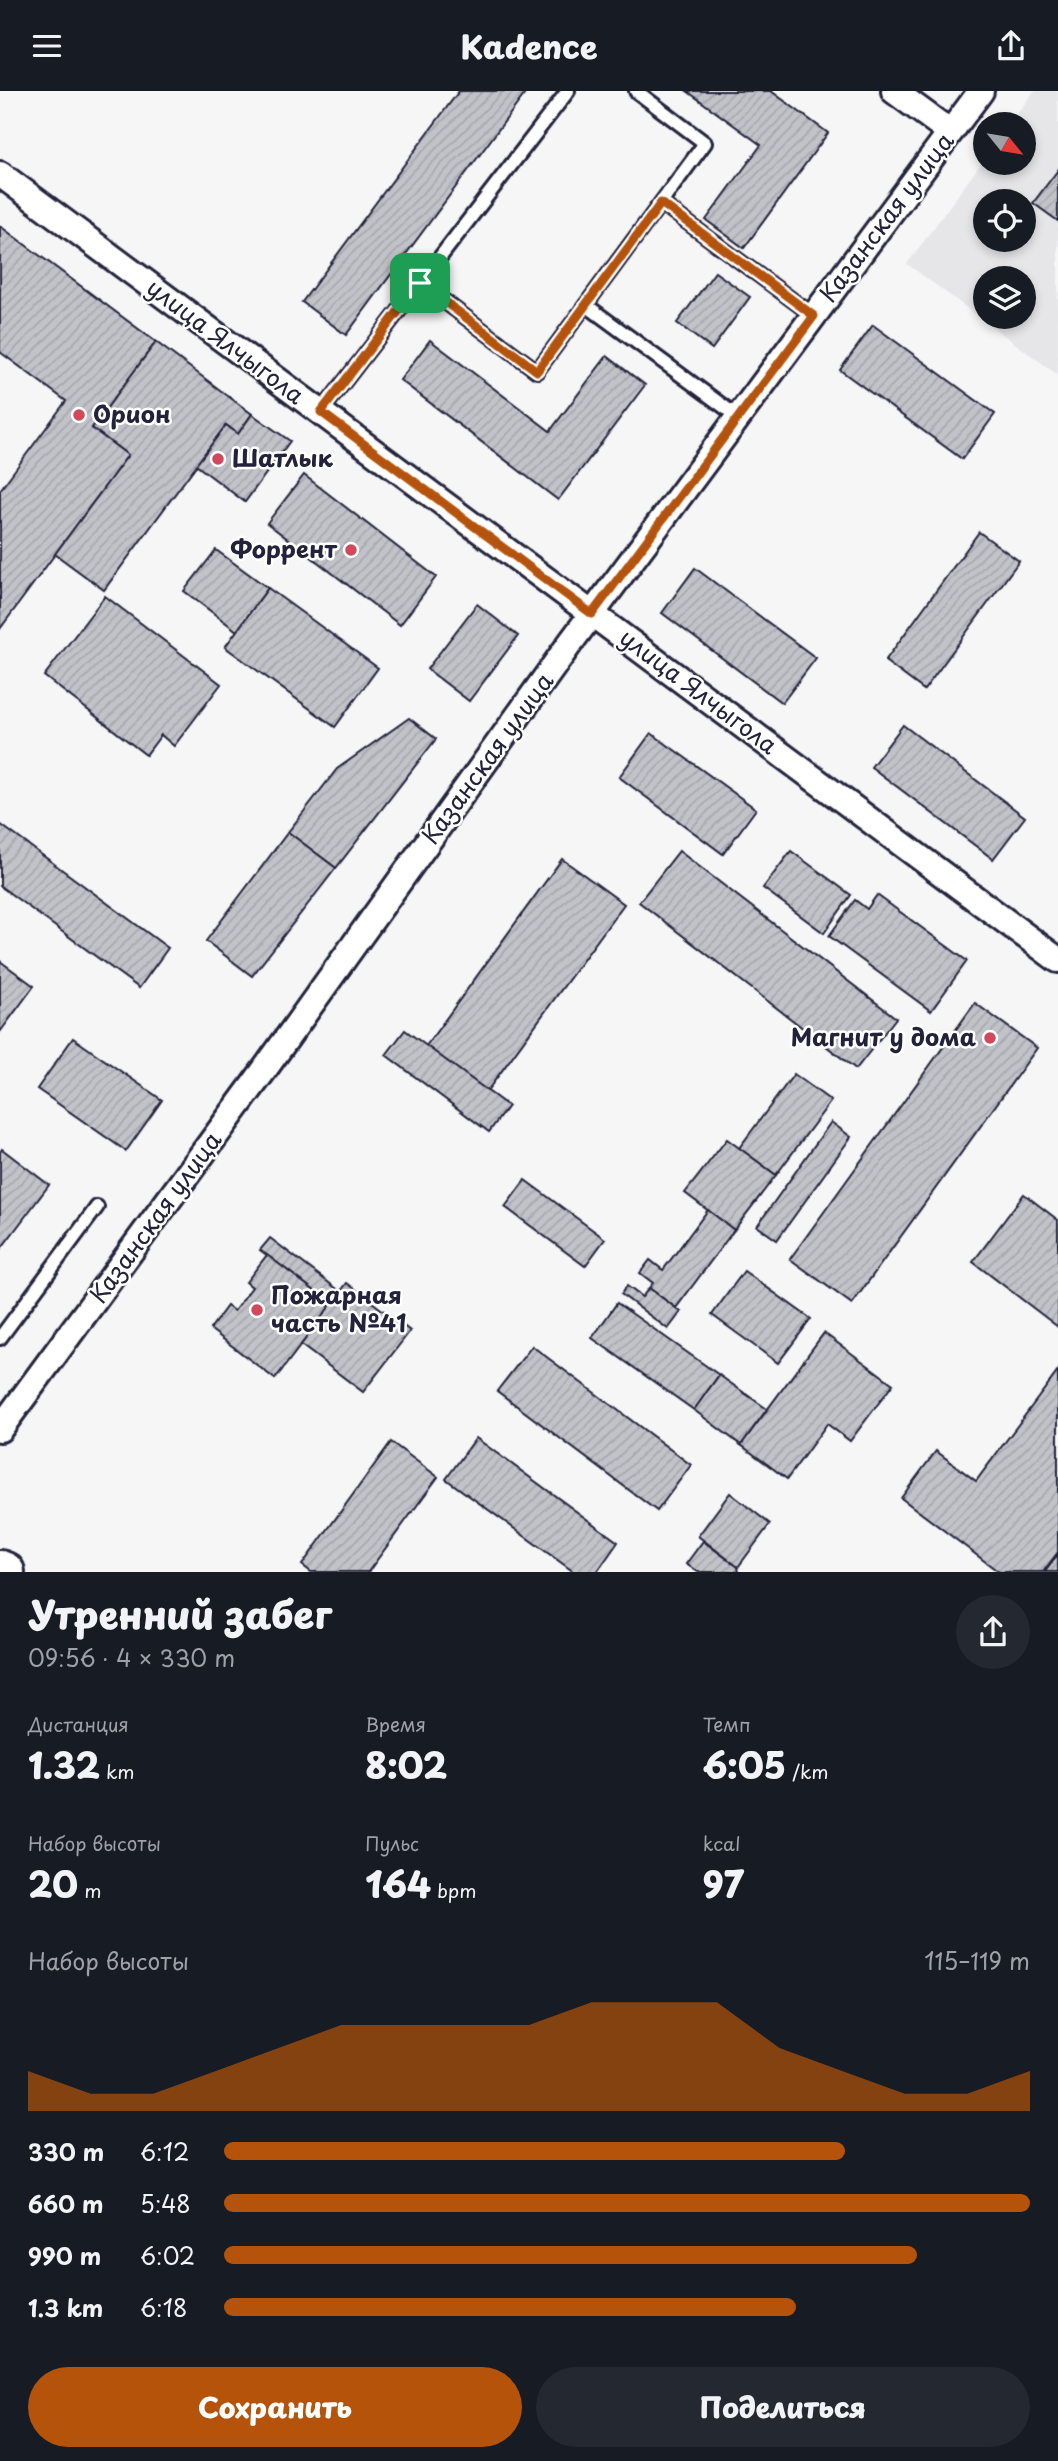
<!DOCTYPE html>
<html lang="ru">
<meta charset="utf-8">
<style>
body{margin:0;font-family:"Playpen Sans",sans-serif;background:#242831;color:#f1f3f6;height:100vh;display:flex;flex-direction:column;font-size:26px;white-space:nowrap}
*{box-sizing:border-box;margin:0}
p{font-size:23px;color:#9ea1a6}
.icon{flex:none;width:38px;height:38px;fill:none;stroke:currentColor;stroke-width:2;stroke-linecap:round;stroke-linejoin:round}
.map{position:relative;height:1481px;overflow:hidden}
.details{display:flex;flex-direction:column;background:#171b24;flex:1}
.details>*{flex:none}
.needle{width:46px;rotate:120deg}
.controls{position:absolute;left:973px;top:21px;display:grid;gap:14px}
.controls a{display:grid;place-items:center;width:63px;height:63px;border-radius:50%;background:#171b24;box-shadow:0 4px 10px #0003;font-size:35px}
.pin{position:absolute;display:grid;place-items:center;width:60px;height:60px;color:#fff;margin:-30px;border-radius:14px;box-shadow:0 4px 10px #0006}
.round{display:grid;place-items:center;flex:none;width:74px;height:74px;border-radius:37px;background:#242831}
.overview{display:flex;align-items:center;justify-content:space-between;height:119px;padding:0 28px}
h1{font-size:38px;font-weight:800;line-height:52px}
.stats{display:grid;grid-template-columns:repeat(3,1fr);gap:10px;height:119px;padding:7px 28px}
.stats div{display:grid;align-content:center}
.stats b{font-size:35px;font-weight:800}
.stats small{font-size:19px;font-weight:400}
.stats p{font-size:19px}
.chart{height:196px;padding:14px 28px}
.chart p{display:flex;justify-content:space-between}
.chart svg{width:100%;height:126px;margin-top:7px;fill:#b45309;opacity:.7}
.action{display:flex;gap:14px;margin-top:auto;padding:14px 28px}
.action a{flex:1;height:80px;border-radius:42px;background:#b45309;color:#fff;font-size:28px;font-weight:800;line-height:80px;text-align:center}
.action a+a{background:#242831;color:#f1f3f6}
ul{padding:0 28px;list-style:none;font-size:23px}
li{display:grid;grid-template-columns:112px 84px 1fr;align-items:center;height:52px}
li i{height:18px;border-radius:9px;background:#b45309}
header{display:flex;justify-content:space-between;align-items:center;height:91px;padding:0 28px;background:#171b24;font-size:32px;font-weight:800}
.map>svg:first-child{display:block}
.built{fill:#e6e6e9;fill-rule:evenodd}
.building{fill:url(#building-hatch);stroke:#22223b;stroke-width:2}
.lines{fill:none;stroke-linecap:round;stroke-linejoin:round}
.service-casing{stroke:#22223b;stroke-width:18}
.minor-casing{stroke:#22223b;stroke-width:30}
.primary-casing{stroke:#22223b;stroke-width:44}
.service{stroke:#fff;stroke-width:12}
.minor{stroke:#fff;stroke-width:24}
.primary{stroke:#fff;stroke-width:38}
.route-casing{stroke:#fff;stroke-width:14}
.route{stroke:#b45309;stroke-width:9}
.poi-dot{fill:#d1495b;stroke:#fff;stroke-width:2.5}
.labels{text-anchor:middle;stroke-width:5;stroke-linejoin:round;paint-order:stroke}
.street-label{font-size:24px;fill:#22223b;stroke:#fff}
.poi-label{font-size:24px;font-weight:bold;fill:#22223b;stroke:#fff;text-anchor:start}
</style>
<header><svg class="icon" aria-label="menu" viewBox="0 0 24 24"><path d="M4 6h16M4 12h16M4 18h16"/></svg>Kadence<svg class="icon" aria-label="share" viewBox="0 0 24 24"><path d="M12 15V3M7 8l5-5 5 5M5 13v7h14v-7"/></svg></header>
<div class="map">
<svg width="1058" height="1481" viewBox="0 0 1058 1481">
<defs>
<pattern id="building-hatch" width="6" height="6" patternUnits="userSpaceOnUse" patternTransform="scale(1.75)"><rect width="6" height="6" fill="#c2c2c9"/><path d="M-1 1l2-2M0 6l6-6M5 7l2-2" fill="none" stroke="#a6a6ae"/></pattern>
</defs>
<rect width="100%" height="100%" fill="#f6f6f7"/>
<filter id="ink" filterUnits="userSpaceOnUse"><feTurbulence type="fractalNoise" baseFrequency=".0143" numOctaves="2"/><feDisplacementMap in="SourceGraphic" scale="14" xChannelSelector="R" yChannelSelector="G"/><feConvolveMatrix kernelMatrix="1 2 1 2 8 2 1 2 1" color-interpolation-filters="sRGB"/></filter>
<g filter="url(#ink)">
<!-- built -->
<path class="built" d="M1034,0h24v284l-151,-111 78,-106v5h39v-39h-14zM985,110h39v39h-39zM985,187h39v39h-39z"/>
<!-- building -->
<g class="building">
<path d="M459,0h68l-181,244 -44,-33z"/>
<path d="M687,0h84l57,42 -84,115 -38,-28 55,-75z"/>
<path d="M1058,79v51l-25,-18z"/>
<path d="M0,135l156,116 -64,86 36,27 -128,174v-139l66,-89 -66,-49z"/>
<path d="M715,181l35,25 -38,52 -35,-26z"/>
<path d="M873,234l122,89 -33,45 -122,-89z"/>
<path d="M430,249l120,91 57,-75 38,29 -87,115 -158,-120z"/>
<path d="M156,251l96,72 -14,20 -12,-9 -122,165 -49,-36 73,-99 -36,-27z"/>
<path d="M252,323l38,27 -45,61 -49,-37 30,-40 12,9z"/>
<path d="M304,384l132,102 -36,48 -133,-102z"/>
<path d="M979,441l40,29 -95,129 -39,-29z"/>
<path d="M216,459l52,38 -31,43 -53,-40z"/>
<path d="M695,477l121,90 -34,45 -120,-90z"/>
<path d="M268,497l110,80 -43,59 -110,-80z"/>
<path d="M105,505l116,88 -47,62 -13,-11 -15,20 -102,-79z"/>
<path d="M477,513l41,32 -49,65 -42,-32z"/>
<path d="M409,627l27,21 -100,129 -48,-36 49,-63z"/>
<path d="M903,634l122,92 -32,42 -122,-92z"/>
<path d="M651,642l105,76 -33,45 -104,-77z"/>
<path d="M0,733l168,124 -29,40 -139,-102z"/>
<path d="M288,741l48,36 -84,108 -46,-35z"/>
<path d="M679,760l217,167 -40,51 -217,-167z"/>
<path d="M791,760l60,44 -27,38 -61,-45z"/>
<path d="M562,768l62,45 -137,187 -61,-45z"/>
<path d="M877,804l90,66 -36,50 -102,-75 26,-36 12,9z"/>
<path d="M0,870l34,25 -34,46z"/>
<path d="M975,912l62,45 -185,256 -62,-45z"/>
<path d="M405,939l103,76 -19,26 -103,-77z"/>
<path d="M73,947l89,62 -36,51 -89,-62z"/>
<path d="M794,983l37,27 -55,74 -37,-27z"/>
<path d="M831,1031l20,15 -74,103 -20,-14z"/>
<path d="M727,1048l49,36 -42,55 -49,-37z"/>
<path d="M2,1058l47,36 -49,65v-98z"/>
<path d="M525,1089l80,59 -20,27 -80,-59z"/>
<path d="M1024,1103l34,26v107l-85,-65z"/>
<path d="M708,1119l26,20 -58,78 -27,-20 4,-5 -13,-10 10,-13 13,10z"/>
<path d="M270,1147l71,54 -9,12 -72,-54z"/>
<path d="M267,1164l65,49 -57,75 -65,-50 17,-23 7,5 18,-24 -6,-5z"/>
<path d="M744,1180l67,48 -33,44 -66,-48z"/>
<path d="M347,1192l63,48 -47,61 -62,-47z"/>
<path d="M627,1195l15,11 7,-9 32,24 -13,17 -47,-35z"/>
<path d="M617,1212l102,72 -25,35 -102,-72z"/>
<path d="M824,1242l69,51 -43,57 -23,-17 -40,55 -46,-34z"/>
<path d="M532,1255l159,119 -34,46 -160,-120z"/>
<path d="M1058,1280v181l-15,20h-44l-98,-74 35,-47 40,30z"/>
<path d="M719,1284l48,34 -26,36 -47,-35z"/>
<path d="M476,1347l142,104 -21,30h-23l-128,-93z"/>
<path d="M391,1351l47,35 -70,95h-57l-9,-7z"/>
<path d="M730,1402l40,31 -32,43 -40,-31z"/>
<path d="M703,1450l35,26 1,5h-41l-12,-8z"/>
<path d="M1058,1463v18h-13z"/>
</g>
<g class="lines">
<defs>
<g id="service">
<path d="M661,112l153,113"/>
<path d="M420,192l117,88 168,-228 -69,-52"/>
<path d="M586,214l152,112"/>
<path d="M321,321l247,-321"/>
<path d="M0,1247l97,-131"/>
</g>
<g id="minor">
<path d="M894,0l56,41"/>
<path d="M0,83l1058,786"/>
<path d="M0,1338l262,-356 309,-431 410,-551"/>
</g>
<path id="primary" d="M0,1479l5,2"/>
</defs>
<!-- service casing -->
<use href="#service" class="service-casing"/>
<!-- minor casing -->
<use href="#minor" class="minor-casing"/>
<!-- primary casing -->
<use href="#primary" class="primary-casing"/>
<!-- service -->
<use href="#service" class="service"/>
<!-- minor -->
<use href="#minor" class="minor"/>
<!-- primary -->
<use href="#primary" class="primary"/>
</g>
</g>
<g class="lines" filter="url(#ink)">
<defs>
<path id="route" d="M661,112l153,113 -222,298 -271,-202 99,-129 117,88z"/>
</defs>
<!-- route casing -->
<use href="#route" class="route-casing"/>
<!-- route -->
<use href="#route" class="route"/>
</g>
<!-- markers -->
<g class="poi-dot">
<circle cx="79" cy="324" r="7"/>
<circle cx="218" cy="368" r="7"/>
<circle cx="351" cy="459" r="7"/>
<circle cx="990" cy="947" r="7"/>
<circle cx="257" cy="1219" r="7"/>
</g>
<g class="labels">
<!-- street labels -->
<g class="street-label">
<text transform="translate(887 127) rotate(-53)" y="8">Казанская улица</text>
<text transform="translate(225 251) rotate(37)" y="8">улица Ялчыгола</text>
<text transform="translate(698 601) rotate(37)" y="8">улица Ялчыгола</text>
<text transform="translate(488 668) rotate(-54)" y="8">Казанская улица</text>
<text transform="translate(156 1127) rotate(-54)" y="8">Казанская улица</text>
</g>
<!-- poi labels -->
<g class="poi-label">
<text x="93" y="332">Орион</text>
<text x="232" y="376">Шатлык</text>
<text x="337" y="467" text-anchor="end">Форрент</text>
<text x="976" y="955" text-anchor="end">Магнит у дома</text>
<text x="271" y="1213">Пожарная<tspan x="271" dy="28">часть №41</tspan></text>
</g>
</g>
</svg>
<div class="controls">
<a><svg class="needle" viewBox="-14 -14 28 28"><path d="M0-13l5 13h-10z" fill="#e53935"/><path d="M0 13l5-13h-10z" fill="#9ea1a6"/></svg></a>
<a><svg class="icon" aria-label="locate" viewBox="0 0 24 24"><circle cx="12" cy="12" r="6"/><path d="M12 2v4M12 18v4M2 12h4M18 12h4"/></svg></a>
<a><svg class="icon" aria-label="layers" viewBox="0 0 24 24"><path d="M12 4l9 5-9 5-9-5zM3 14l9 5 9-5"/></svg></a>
</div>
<div class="pin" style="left:420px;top:192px;background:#1e9e55"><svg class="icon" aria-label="arrive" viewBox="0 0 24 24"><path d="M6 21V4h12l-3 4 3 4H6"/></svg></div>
</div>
<section class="details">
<div class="overview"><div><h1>Утренний забег</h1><p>09:56 · 4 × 330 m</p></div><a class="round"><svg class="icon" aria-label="share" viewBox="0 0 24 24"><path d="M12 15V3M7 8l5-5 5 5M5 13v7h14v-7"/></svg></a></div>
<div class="stats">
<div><p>Дистанция</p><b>1.32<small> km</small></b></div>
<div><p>Время</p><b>8:02</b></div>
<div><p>Темп</p><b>6:05<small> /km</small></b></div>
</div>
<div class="stats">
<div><p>Набор высоты</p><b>20<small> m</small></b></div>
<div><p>Пульс</p><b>164<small> bpm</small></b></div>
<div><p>kcal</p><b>97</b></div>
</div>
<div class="chart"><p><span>Набор высоты</span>115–119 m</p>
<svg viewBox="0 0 160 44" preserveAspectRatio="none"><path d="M0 44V30L10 38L20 38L30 30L40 22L50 14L60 14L70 14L80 14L90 6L100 6L110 6L120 22L130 30L140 38L150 38L160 30V44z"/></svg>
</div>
<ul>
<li><b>330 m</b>6:12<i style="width:77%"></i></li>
<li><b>660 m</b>5:48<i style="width:100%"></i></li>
<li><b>990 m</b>6:02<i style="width:86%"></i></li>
<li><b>1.3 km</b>6:18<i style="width:71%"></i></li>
</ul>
<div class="action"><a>Сохранить</a><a>Поделиться</a></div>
</section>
